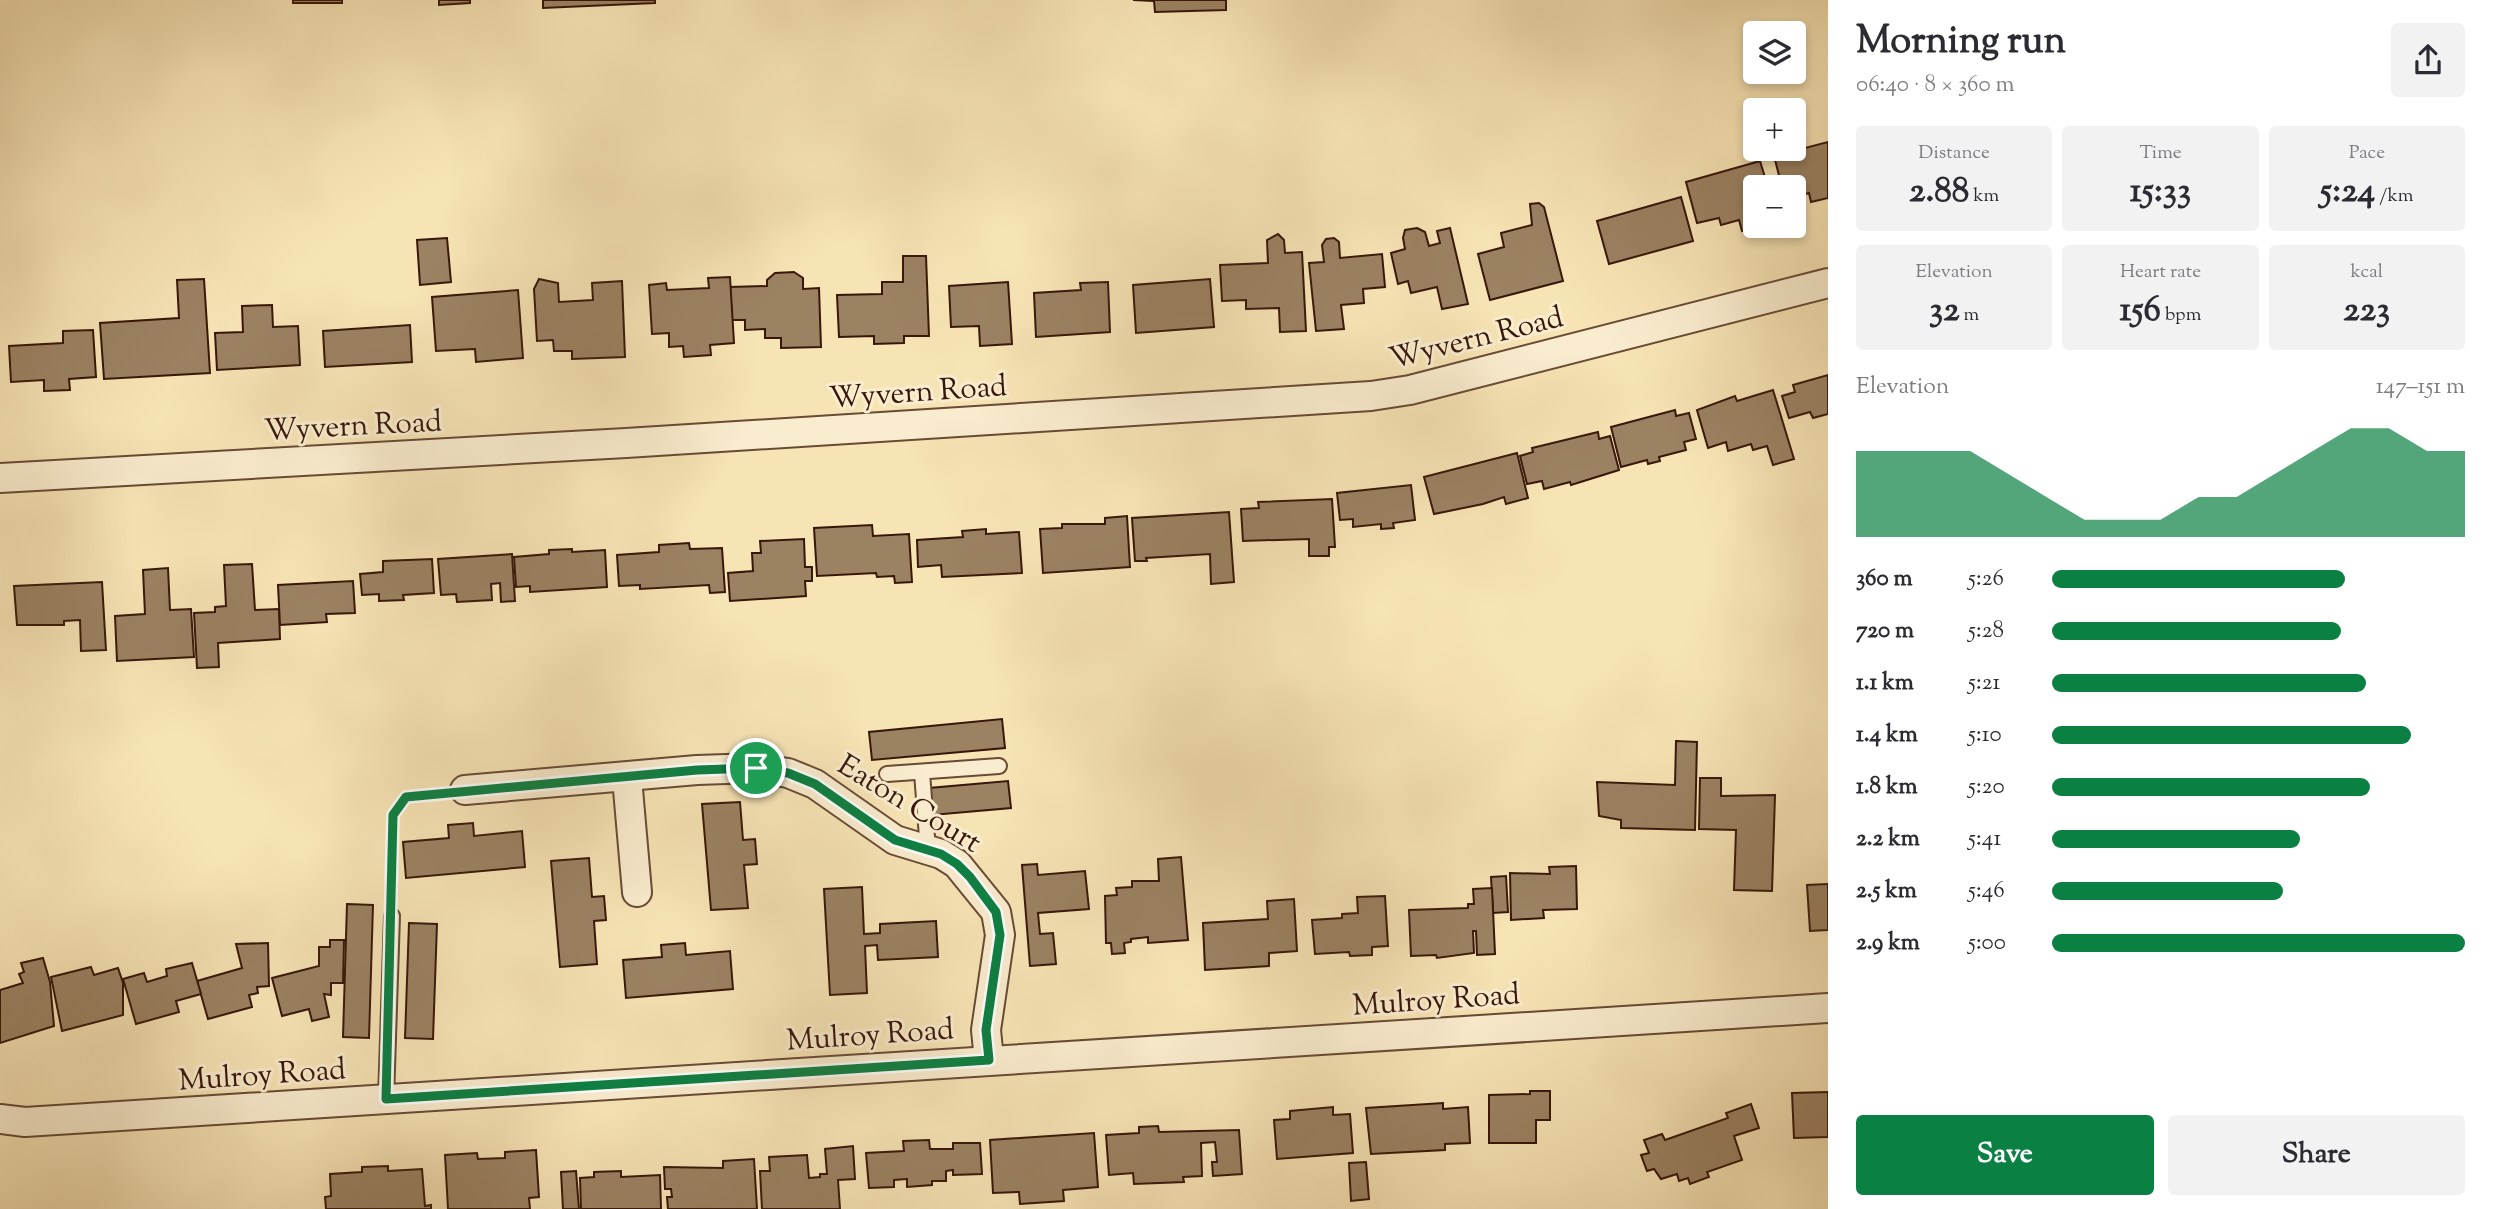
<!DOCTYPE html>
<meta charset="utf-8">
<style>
body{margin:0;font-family:"Sorts Mill Goudy",serif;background:#f2f2f3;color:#2b2b33;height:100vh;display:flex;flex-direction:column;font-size:26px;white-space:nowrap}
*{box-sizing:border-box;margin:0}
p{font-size:23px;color:#7c7c81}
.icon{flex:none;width:38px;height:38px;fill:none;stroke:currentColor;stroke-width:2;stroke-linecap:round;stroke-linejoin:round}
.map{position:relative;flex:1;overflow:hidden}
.side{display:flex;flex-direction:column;background:#fff;width:665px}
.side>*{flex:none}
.controls{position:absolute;left:1743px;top:21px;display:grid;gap:14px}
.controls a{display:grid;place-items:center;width:63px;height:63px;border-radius:7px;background:#fff;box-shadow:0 4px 10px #0003;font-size:35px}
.pin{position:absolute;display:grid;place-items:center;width:60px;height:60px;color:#fff;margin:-30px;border:4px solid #fff;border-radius:50%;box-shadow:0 2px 7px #0007}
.round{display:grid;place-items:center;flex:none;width:74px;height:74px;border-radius:7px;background:#f2f2f3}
.overview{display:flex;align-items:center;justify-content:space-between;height:119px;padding:0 28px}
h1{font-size:38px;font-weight:700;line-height:52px}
.stats{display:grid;grid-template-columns:repeat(3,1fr);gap:10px;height:119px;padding:7px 28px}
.stats div{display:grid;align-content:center;border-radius:7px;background:#f2f2f3;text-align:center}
.stats b{font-size:35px;font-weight:700}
.stats small{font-size:19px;font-weight:400}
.stats p{font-size:19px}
.chart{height:196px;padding:14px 28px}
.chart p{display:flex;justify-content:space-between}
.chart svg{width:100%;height:126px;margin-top:7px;fill:#0b8043;opacity:.7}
.button{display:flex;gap:14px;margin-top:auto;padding:14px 28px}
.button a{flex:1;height:80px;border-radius:7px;background:#0b8043;color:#fff;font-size:28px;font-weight:700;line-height:80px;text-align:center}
.button a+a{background:#f2f2f3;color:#2b2b33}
ul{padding:0 28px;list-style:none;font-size:23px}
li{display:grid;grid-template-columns:112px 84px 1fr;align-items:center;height:52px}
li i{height:18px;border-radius:9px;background:#0b8043}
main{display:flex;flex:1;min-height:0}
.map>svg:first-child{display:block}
.building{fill:#9b8263;stroke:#38170a;stroke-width:2}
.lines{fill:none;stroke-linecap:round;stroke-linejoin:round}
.service-casing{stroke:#684a35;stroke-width:18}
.minor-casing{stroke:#684a35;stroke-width:32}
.path{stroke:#38170a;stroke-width:4.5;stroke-dasharray:5 3.5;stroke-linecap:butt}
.service{stroke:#faedcf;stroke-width:14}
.minor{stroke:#faedcf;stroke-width:28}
.route-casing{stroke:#fff;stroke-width:14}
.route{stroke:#0b8043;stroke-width:9}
.labels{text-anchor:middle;stroke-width:6;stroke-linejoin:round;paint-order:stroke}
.street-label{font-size:30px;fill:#38170a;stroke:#faedcf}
</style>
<main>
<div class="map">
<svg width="1828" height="1209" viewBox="0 0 1828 1209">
<rect width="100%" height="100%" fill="#f7e4b5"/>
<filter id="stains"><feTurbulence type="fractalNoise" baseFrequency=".00286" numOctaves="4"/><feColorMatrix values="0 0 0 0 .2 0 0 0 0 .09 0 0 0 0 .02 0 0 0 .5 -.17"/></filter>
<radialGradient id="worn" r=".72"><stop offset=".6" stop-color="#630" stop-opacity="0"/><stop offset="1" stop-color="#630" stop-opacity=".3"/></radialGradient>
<!-- building -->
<g class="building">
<rect x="293" y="0" width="49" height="3"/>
<path d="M439,0h31v3l-31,2z"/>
<path d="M543,0h112v3l-112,5z"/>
<path d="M1133,0h93v10l-71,2 -1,-11z"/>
<path d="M1828,142v56l-17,4 -2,-9 -15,4v-10h-12l-8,-31z"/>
<path d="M1760,161l8,26h-13v39h7l-20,5 -3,-11 -18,5 -2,-7 -22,5 -11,-41z"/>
<path d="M1681,197l12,44 -84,23 -12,-43z"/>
<path d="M1539,203l5,4 19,74 -73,19 -12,-46 26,-7 -3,-14 31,-8 -2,-21z"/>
<path d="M1417,228l8,4 4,14 11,-3 -3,-12 13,-3 18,76 -26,5 -5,-22 -26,6 -3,-12 -10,3 -7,-31 14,-4 -2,-11 2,-8z"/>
<path d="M1278,234l6,6 1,13 17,-1 4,79 -26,1 -1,-24 -33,1v-9l-24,1 -2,-36 48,-2 -1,-23z"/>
<path d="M447,238l4,44 -31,3 -3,-45z"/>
<path d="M1334,238l5,4 1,16 42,-4 3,33 -22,2 1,14 -23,2 3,24 -28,2 -7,-68 15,-1 -2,-17 4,-6z"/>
<path d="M903,256h23l3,80h-25v7l-30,1v-8l-35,1 -2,-42 45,-1v-12h21z"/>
<path d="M794,272l9,6v11l16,-1 2,59 -40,1v-10h-16v-9l-20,1v-10h-13l-2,-33 37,-1v-6l8,-7z"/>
<path d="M730,277l4,66 -24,2 1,10 -27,2 -1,-11 -14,1v-14l-17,1 -3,-49 17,-2 1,7 42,-2 -1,-10z"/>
<path d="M204,279l6,94 -106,6 -4,-56 79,-5 -2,-38z"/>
<path d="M539,279l19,4 1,19 34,-2 -1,-17 30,-2 3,76 -53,2v-8h-18l-1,-11 -16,1 -3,-52z"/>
<path d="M1210,279l4,48 -78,6 -3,-48z"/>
<path d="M1008,282l4,62 -32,2 -1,-20 -28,1 -2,-41z"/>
<path d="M1108,282l2,50 -74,5 -2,-44 47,-3 -1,-7z"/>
<path d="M518,290l5,68 -47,4 -1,-13 -39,2 -4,-54z"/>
<path d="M272,305l1,22 25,-1 2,39 -83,5 -2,-37 28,-1 -1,-26z"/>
<path d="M410,325l2,37 -87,5 -2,-36z"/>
<path d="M93,330l3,47 -27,2 1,11 -26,1v-11l-33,2 -2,-36 54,-3v-12z"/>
<path d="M1828,375v39l-15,4 -3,-6 -21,6 -7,-22 13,-4 -2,-7z"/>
<path d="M1773,390l21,69 -21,6 -6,-19 -14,4 -2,-6 -23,7 -2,-9 -18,6 -11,-38 38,-14 2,5z"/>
<path d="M1675,410l1,6 13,-3 7,26 -12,3 2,8 -27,7 1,4 -12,3 -1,-4 -26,7 -10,-40z"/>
<path d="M1598,432l1,7 11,-3 9,34 -48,15 -1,-3 -26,7 -2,-8 -15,3 -7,-28 13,-4 -1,-4z"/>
<path d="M1517,453l11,45 -22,6 -2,-7 -21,7 -49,10 -10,-37z"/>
<path d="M1411,485l4,35 -22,3 1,5 -13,1v-5l-28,3v-8l-13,1 -3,-27z"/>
<path d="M1332,499l3,48h-6v9h-20v-17l-66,2 -2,-32 18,-1 -1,-6z"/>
<path d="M1229,512l5,70 -23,2 -1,-30 -64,4 1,3h-12l-3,-43z"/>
<path d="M1127,516l3,51 -87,6 -3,-44 22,-1v-4h43v-6z"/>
<path d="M872,525l1,11 36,-2 3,48 -17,1 -1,-7 -17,1 -1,-4 -59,3 -3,-48z"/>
<path d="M986,529v5l33,-2 3,41 -80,4 -1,-12 -23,2 -1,-27 46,-3 -1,-6z"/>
<path d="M804,539l1,28h7v14h-7l1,15 -76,5 -2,-28 25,-2 -1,-18h9l-1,-12z"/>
<path d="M689,543l1,6 32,-1 3,44 -15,1 -1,-8 -69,4v-4l-21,1 -2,-31 42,-3v-7z"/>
<path d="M572,549v3l33,-2 2,37 -77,5v-6l-14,1 -2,-30 35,-3v-4z"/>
<path d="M512,554l3,47 -14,1 -1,-19 -9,1 1,16 -35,2 -1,-8 -15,1 -3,-36z"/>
<path d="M432,559l2,34 -31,2 1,5 -25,1v-7l-17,1 -2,-21 23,-2v-11z"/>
<path d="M252,564l3,46 24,-1 1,30 -62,4 1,24 -22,1 -3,-55 21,-1v-5l11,-1 -2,-41z"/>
<path d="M168,568l2,42 21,-1 3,48 -77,4 -2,-45 30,-2 -2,-44z"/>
<path d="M353,581l2,32 -29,1 1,8 -47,3 -2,-40z"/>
<path d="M102,582l4,68 -25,1 -1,-31 -16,1v4h-47l-3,-39z"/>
<path d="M1002,719l3,29 -133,12 -3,-28z"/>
<path d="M1676,741l21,1 -2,88 -74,-2v-8l-22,-4 -2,-34 78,3z"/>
<path d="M1700,778h21v18l54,-1 -3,96 -38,-1 2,-60 -37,-1z"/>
<path d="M1008,781l3,27 -79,7 -3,-27z"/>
<path d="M740,802l3,38 12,-1 2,25 -13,1 4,43 -37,2 -9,-106z"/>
<path d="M473,823l1,13 48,-5 3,36 -119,11 -3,-36 46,-4 -1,-13z"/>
<path d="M1181,857l7,83 -40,3v-6l-17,2v3l-7,1 1,10 -13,1 -1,-11h-5l-1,-47 12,-1 -1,-7 16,-1v-6h27l-1,-22z"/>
<path d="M589,858l3,39 12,-1 2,24 -12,1 3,43 -37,3 -9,-106z"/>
<path d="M1037,864l1,11 47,-4 4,38 -51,4 2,21 13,-1 3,31 -26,2 -8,-101z"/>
<path d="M1576,866l1,43 -34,1 1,8 -33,2 -1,-47 40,1 -1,-7z"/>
<path d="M1506,876l2,36 -15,1 -2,-36z"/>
<path d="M1828,884v46l-18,1 -3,-46z"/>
<path d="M862,887l2,47 16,-1v-9l56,-3 2,36 -60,3 -1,-15 -12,1 2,47 -37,2 -6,-106z"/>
<path d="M1492,888l3,66 -18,1 -1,-24h-3l1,22 -37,5 -1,-3 -25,1 -2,-46 59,-2v-4h6l-1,-15z"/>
<path d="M1385,896l3,50 -16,1v8l-22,1 -1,-4 -34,2 -3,-34 30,-2v-4l16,-1 -1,-16z"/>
<path d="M1294,899l3,52 -28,2v13l-64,4 -2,-47 65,-4 -1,-18z"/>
<path d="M347,904l26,1 -4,133 -26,-1z"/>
<path d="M409,923l28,1 -4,115 -28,-1z"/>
<path d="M330,940h14l-1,43h-12v12l-7,-1 5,23 -17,4 -3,-12 -27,7 -10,-38 47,-12v-19h11z"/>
<path d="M268,943l1,43 -12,1 1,6 -9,2 3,12 -44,12 -11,-38 45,-13 -6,-24z"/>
<path d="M685,943l1,12 44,-4 3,38 -107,9 -3,-38 39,-3 -1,-12z"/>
<path d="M43,958l7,24 4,44 -54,17v-53l23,-7 -4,-9 5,-2 -3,-9z"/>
<path d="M192,963l9,31 -25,7 3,11 -43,12 -13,-45 21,-6 3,9 20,-6 -1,-7z"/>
<path d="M91,967l3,8 24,-7 5,15v32l-61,16 -11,-54z"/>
<path d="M1530,1091h20v29h-14v23h-47v-48l41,-1z"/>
<path d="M1828,1092v45l-34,1 -2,-45z"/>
<path d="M1443,1103v6l25,-2 2,36 -25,1v6l-74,4 -5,-46z"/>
<path d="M1751,1104l8,24 -25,8 8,24 -35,12 2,5 -19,7 -2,-6 -9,3 -2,-7 -16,5 -7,-10 -7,2 -6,-16 8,-2 -5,-13 18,-6 3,6 63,-22 -2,-5z"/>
<path d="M1333,1107v8l17,-1 3,39 -76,6 -3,-39 16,-1v-8z"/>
<path d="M1158,1126l1,6 80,-2 3,44 -29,2 -1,-14h5l-2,-20 -14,1 1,33 -19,1 1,5 -50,2 -1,-11 -24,2 -3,-40 33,-2v-6z"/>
<path d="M1094,1133l4,54 -35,3 1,11 -44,3 -1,-12 -26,1 -3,-53z"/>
<path d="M929,1140l1,9h23v-6h27l2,31 -29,1v-5l-7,1v10h-14v4l-25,2v-8l-13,1v7l-25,1 -3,-35 38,-2 -1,-10z"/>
<path d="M853,1146l2,33 -17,1 2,29h-78l-2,-38h10l-1,-14 38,-2 2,23 11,-1v-3h7l-2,-25z"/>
<path d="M536,1150l3,47 -10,1 1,11h-82l-3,-54 32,-2 1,6 27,-1v-6z"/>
<path d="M754,1159l3,50h-89l-1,-12h5l-1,-8h-6l-1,-22 59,1v-7z"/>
<path d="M1366,1162l3,37 -18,2 -2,-38z"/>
<path d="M388,1166v5l34,-2 3,37 6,-1v4h-105l-1,-12 6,-1 -1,-22 32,-2v-5z"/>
<path d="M576,1171l3,38h-16l-2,-37z"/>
<path d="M621,1171v6l39,-2 1,34h-80l-1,-31 14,-1v-5z"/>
</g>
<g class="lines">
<defs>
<g id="service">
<path d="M922,773l6,77"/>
<path d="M887,774l112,-8"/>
<path d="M386,1099l6,-183"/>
</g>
<g id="minor">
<path d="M0,478l626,-35 745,-47 39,-6 418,-107"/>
<path d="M627,778l10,114"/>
<path d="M465,790l232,-20 59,-2 32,5 27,11 80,56 46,14 16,10 39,48 4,23 -14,95 3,30"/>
<path d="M0,1119l25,3 1803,-114"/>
</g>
</defs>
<!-- service casing -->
<use href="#service" class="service-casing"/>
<!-- minor casing -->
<use href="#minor" class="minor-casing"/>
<!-- path -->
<path class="path" d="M392,897l1,-82c8,-20 23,-21 43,-23"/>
<!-- service -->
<use href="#service" class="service"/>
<!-- minor -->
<use href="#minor" class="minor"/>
</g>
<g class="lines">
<defs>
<path id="route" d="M756,768l32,5 27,11 80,56 46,14 16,10 13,13 26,35 4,23 -14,95 3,30 -603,39 7,-284 13,-18 291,-27z"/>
</defs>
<!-- route casing -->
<use href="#route" class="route-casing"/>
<!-- route -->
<use href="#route" class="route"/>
</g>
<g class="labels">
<!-- street labels -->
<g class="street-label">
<text transform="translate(1476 337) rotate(-14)" y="10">Wyvern Road</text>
<text transform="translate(918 391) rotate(-4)" y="10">Wyvern Road</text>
<text transform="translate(353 425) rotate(-3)" y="10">Wyvern Road</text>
<text transform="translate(910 803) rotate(31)" y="10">Eaton Court</text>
<text transform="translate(1436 999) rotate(-4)" y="10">Mulroy Road</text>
<text transform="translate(870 1034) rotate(-4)" y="10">Mulroy Road</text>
<text transform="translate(262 1074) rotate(-4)" y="10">Mulroy Road</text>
</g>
</g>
<rect width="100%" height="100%" filter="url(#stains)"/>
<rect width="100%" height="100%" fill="url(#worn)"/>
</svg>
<div class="controls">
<a><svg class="icon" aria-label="layers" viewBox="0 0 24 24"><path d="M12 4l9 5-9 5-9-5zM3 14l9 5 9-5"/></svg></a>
<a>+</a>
<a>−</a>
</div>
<div class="pin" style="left:756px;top:768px;background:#1e9e55"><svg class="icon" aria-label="arrive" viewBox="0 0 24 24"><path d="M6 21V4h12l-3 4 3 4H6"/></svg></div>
</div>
<section class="side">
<div class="overview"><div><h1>Morning run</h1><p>06:40 · 8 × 360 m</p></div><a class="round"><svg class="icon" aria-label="share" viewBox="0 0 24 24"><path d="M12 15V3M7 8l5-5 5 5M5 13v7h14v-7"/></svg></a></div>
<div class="stats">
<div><p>Distance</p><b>2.88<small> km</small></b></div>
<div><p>Time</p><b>15:33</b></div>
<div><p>Pace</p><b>5:24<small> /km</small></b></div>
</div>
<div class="stats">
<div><p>Elevation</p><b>32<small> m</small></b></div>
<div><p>Heart rate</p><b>156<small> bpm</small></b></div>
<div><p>kcal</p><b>223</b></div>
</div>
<div class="chart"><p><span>Elevation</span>147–151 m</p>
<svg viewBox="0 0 160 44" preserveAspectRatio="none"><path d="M0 44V14L10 14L20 14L30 14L40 22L50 30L60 38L70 38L80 38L90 30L100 30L110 22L120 14L130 6L140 6L150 14L160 14V44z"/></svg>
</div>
<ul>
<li><b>360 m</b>5:26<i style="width:71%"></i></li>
<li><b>720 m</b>5:28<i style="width:70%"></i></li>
<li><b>1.1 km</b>5:21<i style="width:76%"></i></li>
<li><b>1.4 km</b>5:10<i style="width:87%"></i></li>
<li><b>1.8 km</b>5:20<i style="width:77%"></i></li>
<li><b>2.2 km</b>5:41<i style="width:60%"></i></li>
<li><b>2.5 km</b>5:46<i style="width:56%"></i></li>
<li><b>2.9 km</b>5:00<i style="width:100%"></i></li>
</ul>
<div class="button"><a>Save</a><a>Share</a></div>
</section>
</main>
